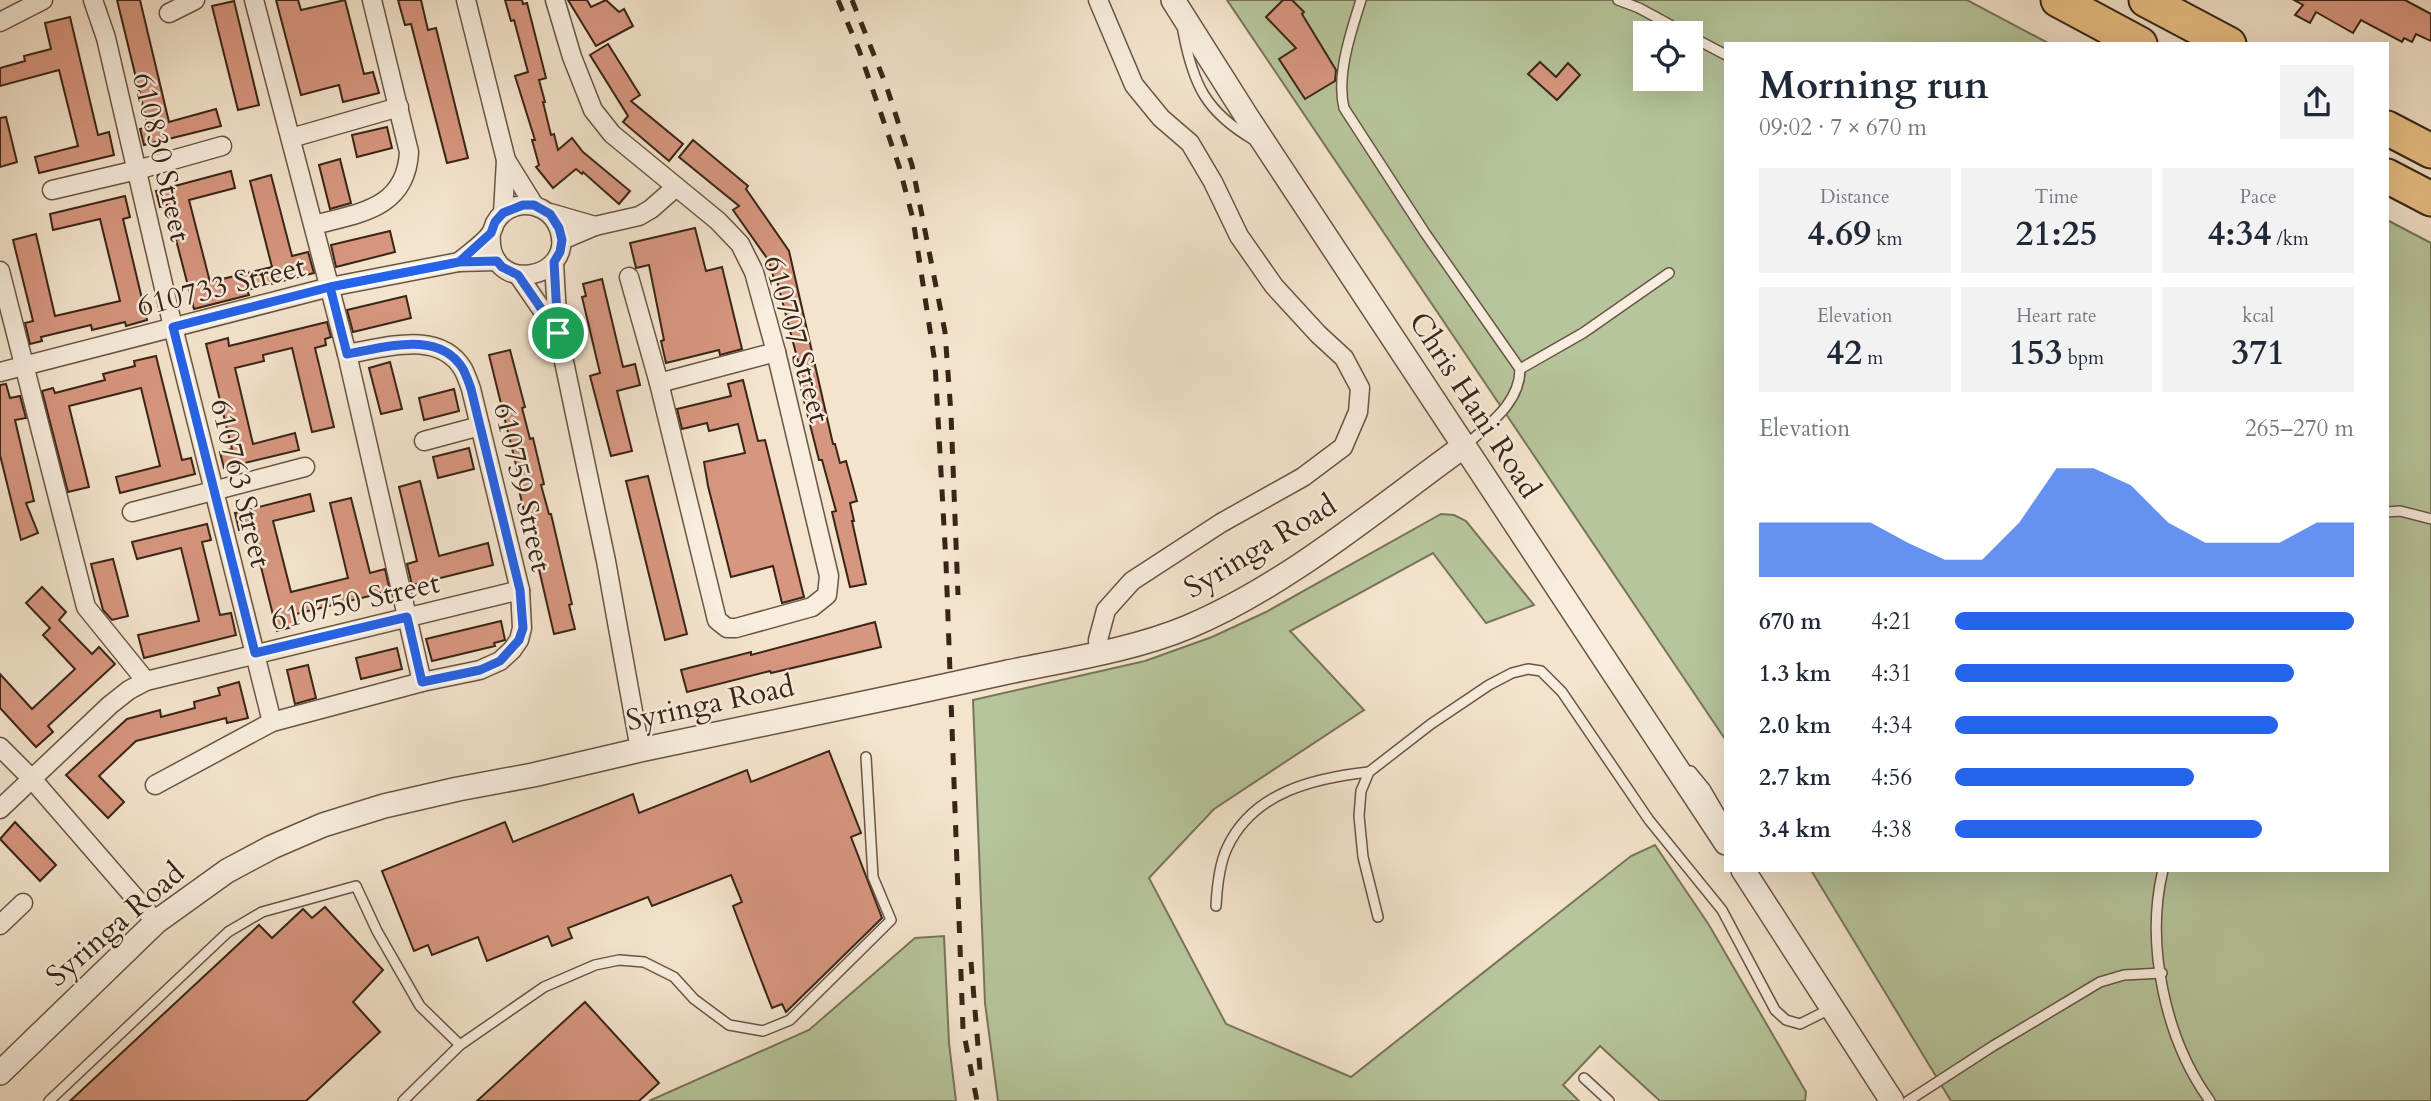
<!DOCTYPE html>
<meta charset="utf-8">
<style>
body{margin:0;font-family:Cardo,serif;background:#f2f2f3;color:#1f2937;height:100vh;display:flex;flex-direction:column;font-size:26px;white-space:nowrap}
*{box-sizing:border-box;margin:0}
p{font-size:23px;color:#747a83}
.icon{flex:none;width:38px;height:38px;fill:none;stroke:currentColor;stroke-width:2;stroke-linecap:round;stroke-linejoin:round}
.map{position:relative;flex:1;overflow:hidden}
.sheet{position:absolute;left:1724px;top:42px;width:665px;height:830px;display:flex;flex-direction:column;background:#fff;border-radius:0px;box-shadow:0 7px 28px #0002}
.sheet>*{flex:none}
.buttons{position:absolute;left:1633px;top:21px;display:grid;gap:14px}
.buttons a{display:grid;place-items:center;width:70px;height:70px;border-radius:0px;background:#fff;box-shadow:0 7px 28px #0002;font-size:35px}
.pin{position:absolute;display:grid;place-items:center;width:60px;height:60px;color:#fff;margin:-30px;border:4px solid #fff;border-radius:50%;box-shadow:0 2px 7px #0007}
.round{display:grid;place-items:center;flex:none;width:74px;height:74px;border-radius:0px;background:#f2f2f3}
.overview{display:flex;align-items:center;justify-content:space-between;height:119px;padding:0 35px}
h1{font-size:38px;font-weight:700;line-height:52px}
.figures{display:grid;grid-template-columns:repeat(3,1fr);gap:10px;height:119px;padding:7px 35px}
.figures div{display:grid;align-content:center;border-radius:0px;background:#f2f2f3;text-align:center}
.figures b{font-size:35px;font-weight:700}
.figures small{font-size:19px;font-weight:400}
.figures p{font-size:19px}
.chart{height:196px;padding:14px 35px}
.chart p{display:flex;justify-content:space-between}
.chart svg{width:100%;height:126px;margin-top:7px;fill:#2563eb;opacity:.7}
ul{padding:0 35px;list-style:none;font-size:23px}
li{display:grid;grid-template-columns:112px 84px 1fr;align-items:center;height:52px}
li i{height:18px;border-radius:9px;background:#2563eb}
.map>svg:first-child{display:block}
.green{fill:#b7c59c;stroke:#78755a;stroke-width:2;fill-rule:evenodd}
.building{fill:#d7967f;stroke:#392517;stroke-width:2}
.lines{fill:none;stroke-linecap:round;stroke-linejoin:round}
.service-casing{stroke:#685544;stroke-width:12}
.minor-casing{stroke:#685544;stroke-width:21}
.tertiary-casing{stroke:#685544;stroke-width:26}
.motorway-casing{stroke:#392517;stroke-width:37}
.service{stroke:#f8edde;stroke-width:9}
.minor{stroke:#f8edde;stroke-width:18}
.tertiary{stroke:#f8edde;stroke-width:23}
.motorway{stroke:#eac286;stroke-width:33}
.rail{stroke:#392517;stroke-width:5;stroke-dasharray:12 12;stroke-linecap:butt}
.tertiary-bridge-casing{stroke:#685544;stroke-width:26;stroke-linecap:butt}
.tertiary-bridge{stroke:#f8edde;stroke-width:23}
.route-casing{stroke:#fff;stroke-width:14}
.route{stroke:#2563eb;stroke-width:9}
.labels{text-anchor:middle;stroke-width:5;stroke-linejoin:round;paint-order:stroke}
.street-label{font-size:30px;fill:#392517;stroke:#f8edde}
</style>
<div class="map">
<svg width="2431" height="1101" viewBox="0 0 2431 1101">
<rect width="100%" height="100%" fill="#f4e4cd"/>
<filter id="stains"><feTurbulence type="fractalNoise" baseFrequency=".00286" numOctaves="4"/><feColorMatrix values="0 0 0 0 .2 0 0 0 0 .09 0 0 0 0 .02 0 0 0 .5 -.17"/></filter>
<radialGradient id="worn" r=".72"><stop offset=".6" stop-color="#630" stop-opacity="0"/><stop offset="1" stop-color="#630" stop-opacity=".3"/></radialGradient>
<!-- green -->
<g class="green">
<path d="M1227,0h740l83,44h-324l-1,695zM1645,33h45v46h-45z"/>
<path d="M2387,220l44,23v858h-480l-140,-231h576z"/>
<path d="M1441,514l13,1 12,6 68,84 -48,18 -53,-70 -143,78 74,79 -150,99 -65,69 77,146 125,53 280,-221 24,-11 54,80 97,167 -1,9h-145l-60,-55 -37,39 16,16h-581l-13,-98 -12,-303 172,-39 67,-24 54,-25z"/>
<path d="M944,936l5,107 7,58h-307l160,-71 106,-92z"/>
</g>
<!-- building -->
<g class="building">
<path d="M117,0h23l29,122 47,-13 5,17 -77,19 -4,-16 8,-2z"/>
<path d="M276,0h22l3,10 44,-10 19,74 9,-2 6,21 -36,9 -4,-17 -38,10z"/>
<path d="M398,0h23l7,30 8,-2 32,130 -21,5 -36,-139 -6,1z"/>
<path d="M505,0h17l1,4 4,-1 19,75 -7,2 6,22h-2l8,33 3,-1 4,16 14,-12 11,14 47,39 -11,13 -36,-32 -1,2 -6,-5 -23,19 -17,-21 3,-2 -7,-25h3l-20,-64 13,-4 -14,-52 -3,1z"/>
<path d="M568,0h19l4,7 15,-7 13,12 5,-3 9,17 -37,20z"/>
<path d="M1283,0h9l12,12 -2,2 34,56 -1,11 -30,18 -26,-40 17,-11 -30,-31z"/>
<path d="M2294,0h111l26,14v27l-15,-7 -4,8 -8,-4 -2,4 -41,-22 -8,13 -37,-21 -6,11 -15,-8 8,-10z"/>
<path d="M234,1l25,104 -21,5 -26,-104z"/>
<path d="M70,17l28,118 11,-3 5,23 -75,18 -4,-16 43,-11 -19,-76 -59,16v-18l25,-7 -1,-5 27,-7 -6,-26z"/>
<path d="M608,44l32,51 -9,6 52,43 -14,17 -46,-39 5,-6 -38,-61z"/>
<path d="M1540,62l16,15 12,-14 12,12 -23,25 -29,-26z"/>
<path d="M6,117l11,45 -17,5v-49z"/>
<path d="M387,127l5,21 -35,9 -5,-22z"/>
<path d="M693,140l55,46 -2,3 43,62 44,193h2l5,19 6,-2 11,40 -7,2 4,18h-2l14,63 -16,3 -18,-75 4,-1 -14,-51h-3l-19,-75 4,-1 -27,-103 -2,1 -6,-21 -36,-51 6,-4 -60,-49z"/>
<path d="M340,159l11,44 -21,6 -11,-44z"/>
<path d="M231,171l4,17 -46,12 21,82 62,-15 -22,-86 21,-6 21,81 16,-4 6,21 -67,17 2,5 -55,14 -27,-104 -7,2 -4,-16z"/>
<path d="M125,196l5,21 -7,2 24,101 -21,6 -1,-4 -33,8 -1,-5 -50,12 1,4 -12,3 -5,-21 8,-2 -20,-81 23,-6 19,82 65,-15 -20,-82 -47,11 -3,-16z"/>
<path d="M695,228l11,43 16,-4 20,82 -22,6 -1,-5 -53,13 -5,-22 3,-1 -15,-75 -13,3 -6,-25z"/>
<path d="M390,231l5,21 -59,15 -5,-22z"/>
<path d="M602,279l21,88 12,-3 5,21 -23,6 15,60 -21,5 -21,-80 10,-3 -18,-76 4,-1 -3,-12z"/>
<path d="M406,296l5,22 -58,14 -6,-22z"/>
<path d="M327,322l4,15 -6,2 1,6 -11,3 19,79 -22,5 -20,-84 -29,7 1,6 -29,7 18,76 42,-11 4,17 -75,18 -4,-16 12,-3 -26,-105 22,-6 1,8z"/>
<path d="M510,350l15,57 -3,1 8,31 3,-1 11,46 -3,1 8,29h2l21,90 -3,1 6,24 -21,5 -16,-69h3l-11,-47 -4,1 -7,-29 3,-1 -33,-134z"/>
<path d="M156,356l26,104 9,-2 4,16 -75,19 -4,-16 44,-11 -19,-78 -72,18 20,81 -21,5 -26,-101 11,-3 2,5 50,-13 -2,-6 32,-8 -1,-5z"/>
<path d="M390,362l12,47 -21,5 -12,-46z"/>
<path d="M743,380l15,61 7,-1 39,157 -22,6 -9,-37 -42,11 -23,-91 -4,-24 41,-9 -7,-29 -29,7 -2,-8 -25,6 -5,-20 54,-13 -3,-12z"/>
<path d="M6,384l4,14 10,-2 6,22 -11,2 19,81 -8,2 12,30 -17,7 -21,-85v-70z"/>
<path d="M454,389l5,22 -35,9 -5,-22z"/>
<path d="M469,448l5,21 -36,9 -5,-21z"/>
<path d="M648,476l39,158 -22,6 -39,-159z"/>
<path d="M420,481l19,75 49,-13 5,22 -81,20 -5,-21 10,-3 -18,-74z"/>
<path d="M310,494l4,17 -41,10 18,71 57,-14 -18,-75 21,-5 19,75 15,-4 5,22 -94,23 3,11 -22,6 -26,-104 -12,3 -4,-17z"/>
<path d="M207,524l4,16 -9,2 18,73 11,-2 5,22 -92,23 -6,-23 61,-14 -18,-73 -44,11 -5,-17z"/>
<path d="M113,559l15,57 -16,4 -9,-10 -12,-46z"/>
<path d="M42,587l24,25 -7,8 33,34 7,-7 16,17 -67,62 5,6 -17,15 -36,-39v-34l32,35 43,-40 -32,-34 7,-7 -24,-25z"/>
<path d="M501,621l4,19 -11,3 1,3 -63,15 -6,-22z"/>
<path d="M875,622l6,25 -110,26 -1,-2 -83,21 -6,-22 70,-18v3z"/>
<path d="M397,648l5,21 -41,10 -5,-21z"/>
<path d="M308,665l8,33 -21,6 -8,-34z"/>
<path d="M239,682l9,36 -21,5 -1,-5 -90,23 -37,35 25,26 -16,16 -42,-43 61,-56 33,-9 1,7 34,-9 -1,-6 26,-7 -2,-7z"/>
<path d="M829,751l32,82 -10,4 31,81 -96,94 -4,-8 -10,4 -16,-41 -23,-61 9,-4 -11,-27 -79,31 -4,-9 -80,31 4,10 -20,8 -4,-10 -61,25 -9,-24 -46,18 -4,-10 -14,6 -32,-80 123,-49 8,20 120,-48 6,19 108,-43 4,12z"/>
<path d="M15,822l41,43 -16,16 -40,-42z"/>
<path d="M325,907l58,63 -30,32 27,30 -74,69h-236l189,-176 13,13 31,-29 9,9z"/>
<path d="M585,1002l74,81 -20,18h-162z"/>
</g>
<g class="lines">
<defs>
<g id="service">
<path d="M1361,0c-10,32 -25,75 -17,108l81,125 95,136c0,34 -31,55 -54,76"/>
<path d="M1618,0l21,8 46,25"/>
<path d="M1183,31c10,54 23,81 71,109"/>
<path d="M1690,36l36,19"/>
<path d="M1520,369l63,-36 86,-60"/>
<path d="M2387,512l13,-1 31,8"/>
<path d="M1691,771l14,17 21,36"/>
<path d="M2163,870c-18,74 2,169 47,231"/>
<path d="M1216,906c1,-19 3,-41 11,-58 26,-56 87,-70 142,-76"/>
<path d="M1378,917l-15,-60 -4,-41 2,-25 8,-19 62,-48 58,-39 23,-12 16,-4 13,2 21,21 87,128 73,90 53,100 11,10 14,4 30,-15"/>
<path d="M1584,1078l25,23"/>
<path d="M49,1101l179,-169 34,-20 94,-26 21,45 43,75 40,39"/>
<path d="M403,1101l57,-56 84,-58 51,-22 24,-5 25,2 30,15 20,22 35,26 34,6 27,-11 101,-100 -18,-43 -7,-120"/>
<path d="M1908,1101l85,-55 107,-64 24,-7 38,-2"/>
</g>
<g id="minor">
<path d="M93,0l13,38 67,289 99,395"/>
<path d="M254,0l93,354 75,328"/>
<path d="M466,0l40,160 -3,53"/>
<path d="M555,0l17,57 21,53 19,24 106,87 22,23 14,28 22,80 53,224 -2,19 -15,12 -76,21h-9l-10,-8 -58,-237 -30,-106"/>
<path d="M1098,0l36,85 27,33 29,25 23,39 26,54 35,50 44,48 26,24 16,30 -2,24 -15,35 -40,30 -82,46 -89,58 -26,29 -8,30 1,14"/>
<path d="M169,13l26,-13"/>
<path d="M0,22l43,-22"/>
<path d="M291,138l108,-31"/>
<path d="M506,160l28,45"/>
<path d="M52,190l85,-20 85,-24"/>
<path d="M550,213l45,13"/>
<path d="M314,225c45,-12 92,-16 95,-73l-37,-152"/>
<path d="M562,240l33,-14 44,-10 12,-7 25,-22"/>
<path d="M459,262c10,-9 25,-18 32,-29 1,-1 4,-10 4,-10 10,-18 31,-22 47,-14 9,5 14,11 17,20 18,52 -74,68 -68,4"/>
<path d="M554,263l4,70 48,228 34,189"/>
<path d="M0,271l86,336 60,74"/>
<path d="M518,275l40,58"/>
<path d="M0,372l330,-85 129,-25 38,-1"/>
<path d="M659,383l117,-31"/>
<path d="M424,441l56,-15"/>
<path d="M132,512l173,-45"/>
<path d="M0,747l32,32 124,143"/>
<path d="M155,785l117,-63 150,-40 58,-12 20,-9 12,-11 7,-10 3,-12 -2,-38 -49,-201c-2,-6 -5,-14 -8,-20 -24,-40 -79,-21 -116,-15"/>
<path d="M0,809l110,-104 19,-15 17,-9 374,-91"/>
<path d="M0,925l23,-22"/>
</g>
<g id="tertiary">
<path d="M1173,0l74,117 479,726"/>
<path d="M1008,672c58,-12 125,-22 180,-45 98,-41 190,-119 276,-181"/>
<path d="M1743,870l149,231"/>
<path d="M0,1073l156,-151 71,-51 45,-24 51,-22 61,-19 74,-17 75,-14 107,-25 267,-56"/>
</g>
<g id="motorway">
<path d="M2058,0l82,44"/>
<path d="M2146,0l83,44"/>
<path d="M2387,128l44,23"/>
<path d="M2387,176l44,23"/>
</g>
</defs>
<!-- service casing -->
<use href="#service" class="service-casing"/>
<!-- minor casing -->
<use href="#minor" class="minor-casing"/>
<!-- tertiary casing -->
<use href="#tertiary" class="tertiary-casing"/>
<!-- motorway casing -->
<use href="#motorway" class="motorway-casing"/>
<!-- service -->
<use href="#service" class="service"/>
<!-- minor -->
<use href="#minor" class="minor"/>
<!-- tertiary -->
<use href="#tertiary" class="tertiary"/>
<!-- motorway -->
<use href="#motorway" class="motorway"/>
<!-- rail -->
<g class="rail">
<path d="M838,0l21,50 40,116 14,53 22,144 11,200 17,466 14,72"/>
<path d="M852,0l34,85 26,80 33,167 6,82 7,181"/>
<path d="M971,962l9,108"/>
</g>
<defs>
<path id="tertiary-bridge" d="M907,694l101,-22"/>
</defs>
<!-- tertiary-bridge casing -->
<use href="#tertiary-bridge" class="tertiary-bridge-casing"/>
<!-- tertiary-bridge -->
<use href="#tertiary-bridge" class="tertiary-bridge"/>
</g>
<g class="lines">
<defs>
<path id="route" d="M558,333l-40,-58 -16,-8 -5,-6 -38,1 -129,25 -157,40 82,326 152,-36 15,65 58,-12 20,-9 19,-21 4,-12 -3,-38 -49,-201c-2,-6 -5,-14 -8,-20 -24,-40 -79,-21 -116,-15l-17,-67 129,-25 32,-29 4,-11 8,-9 20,-8h11l16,9 9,14 3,12 -2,12 -6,10 4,71"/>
</defs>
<!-- route casing -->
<use href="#route" class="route-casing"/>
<!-- route -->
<use href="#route" class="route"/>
</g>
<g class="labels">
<!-- street labels -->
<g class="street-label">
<text transform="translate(162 157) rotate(77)" y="10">610830 Street</text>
<text transform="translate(221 286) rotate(-14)" y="10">610733 Street</text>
<text transform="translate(797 339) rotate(74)" y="10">610707 Street</text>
<text transform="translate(1475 405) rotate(57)" y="10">Chris Hani Road</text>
<text transform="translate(241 483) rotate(76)" y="10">610763 Street</text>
<text transform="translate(523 487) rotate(77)" y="10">610759 Street</text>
<text transform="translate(1260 546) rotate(-31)" y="10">Syringa Road</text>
<text transform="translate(355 601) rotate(-13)" y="10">610750 Street</text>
<text transform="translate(710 703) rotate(-12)" y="10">Syringa Road</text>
<text transform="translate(115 924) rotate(-41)" y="10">Syringa Road</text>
</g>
</g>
<rect width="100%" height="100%" filter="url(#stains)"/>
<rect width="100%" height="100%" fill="url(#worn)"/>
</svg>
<div class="buttons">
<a><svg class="icon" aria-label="locate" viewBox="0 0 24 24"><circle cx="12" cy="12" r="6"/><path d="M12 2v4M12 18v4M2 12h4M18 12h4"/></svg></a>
</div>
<div class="pin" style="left:558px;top:333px;background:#1e9e55"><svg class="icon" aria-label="arrive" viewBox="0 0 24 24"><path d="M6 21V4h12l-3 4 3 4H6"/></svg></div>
<section class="sheet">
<div class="overview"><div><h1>Morning run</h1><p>09:02 · 7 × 670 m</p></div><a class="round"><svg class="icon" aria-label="share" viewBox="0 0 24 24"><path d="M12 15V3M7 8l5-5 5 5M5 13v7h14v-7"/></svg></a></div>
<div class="figures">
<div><p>Distance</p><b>4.69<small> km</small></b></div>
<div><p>Time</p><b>21:25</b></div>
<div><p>Pace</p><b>4:34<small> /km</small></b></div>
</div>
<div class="figures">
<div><p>Elevation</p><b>42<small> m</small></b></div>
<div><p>Heart rate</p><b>153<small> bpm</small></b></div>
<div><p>kcal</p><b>371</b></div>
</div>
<div class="chart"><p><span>Elevation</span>265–270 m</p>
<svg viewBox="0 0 160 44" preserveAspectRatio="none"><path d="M0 44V25L10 25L20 25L30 25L40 32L50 38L60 38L70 25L80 6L90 6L100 12L110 25L120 32L130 32L140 32L150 25L160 25V44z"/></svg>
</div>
<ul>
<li><b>670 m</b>4:21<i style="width:100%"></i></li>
<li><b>1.3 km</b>4:31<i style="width:85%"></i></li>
<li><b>2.0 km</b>4:34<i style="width:81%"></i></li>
<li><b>2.7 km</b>4:56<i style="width:60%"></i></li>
<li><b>3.4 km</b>4:38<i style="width:77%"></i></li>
</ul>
</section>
</div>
